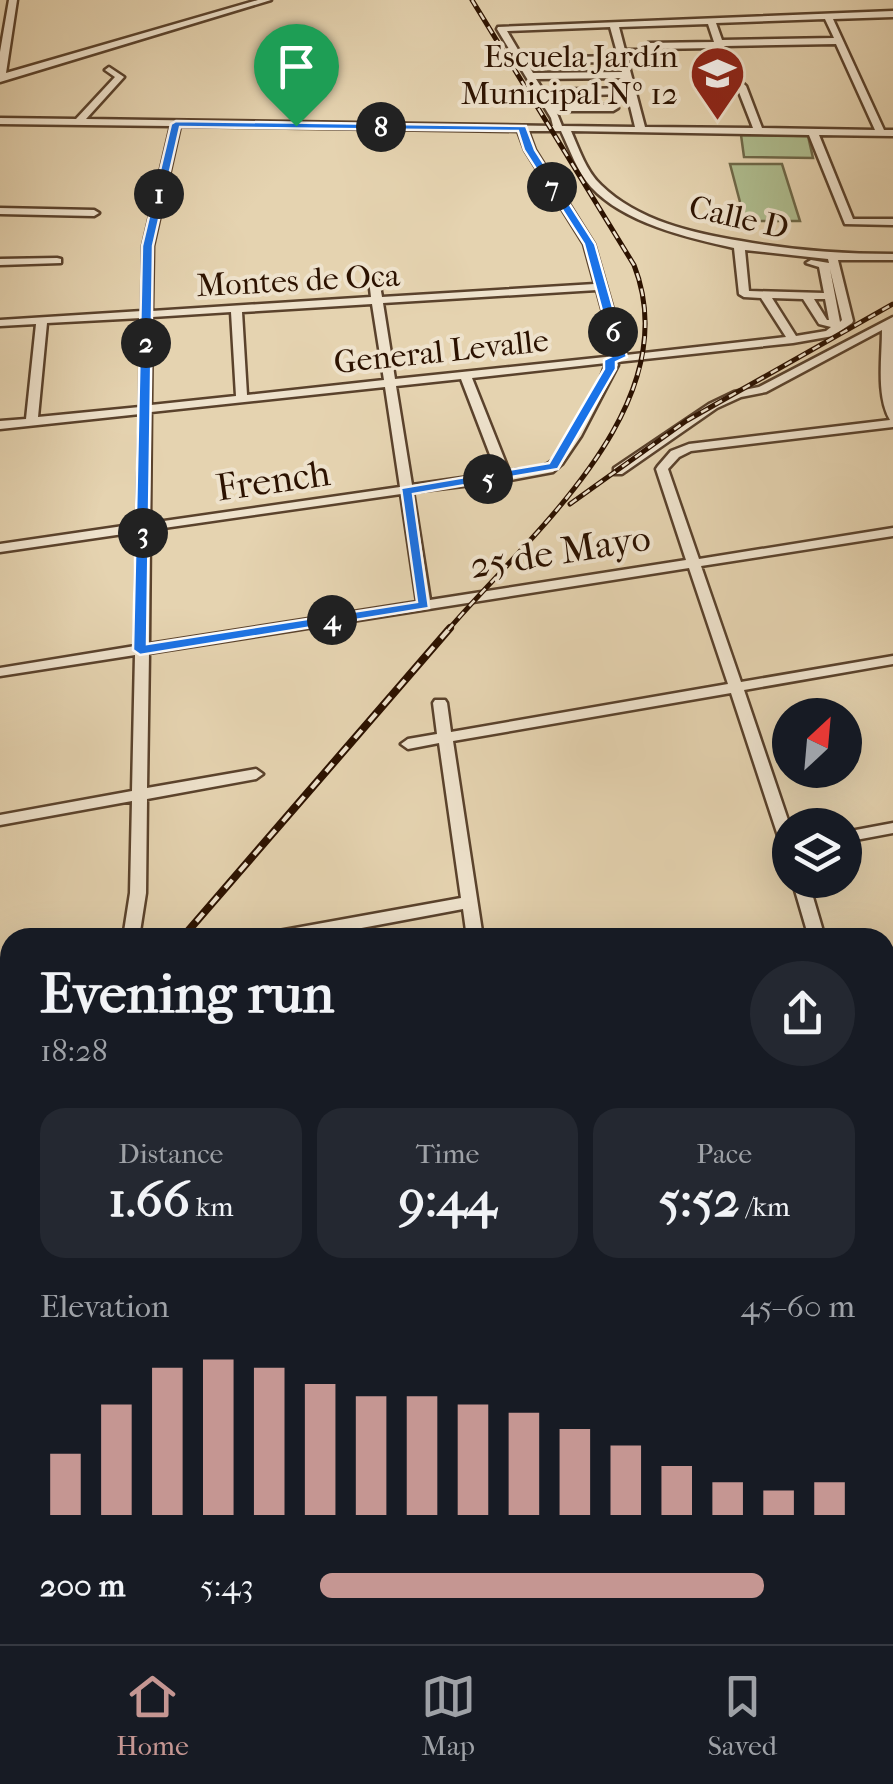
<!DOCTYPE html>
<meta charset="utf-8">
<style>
body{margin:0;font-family:"IM FELL French Canon",serif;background:#242831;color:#f1f3f6;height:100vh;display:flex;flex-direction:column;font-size:38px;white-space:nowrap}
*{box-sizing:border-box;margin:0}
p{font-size:32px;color:#9ea1a6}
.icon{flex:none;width:55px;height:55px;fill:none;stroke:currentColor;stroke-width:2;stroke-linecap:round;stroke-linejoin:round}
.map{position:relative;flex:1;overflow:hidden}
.side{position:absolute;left:0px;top:928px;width:895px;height:718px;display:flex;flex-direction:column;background:#171b24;border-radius:30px 30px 0 0;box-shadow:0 10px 40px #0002}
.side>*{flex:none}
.needle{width:65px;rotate:26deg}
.buttons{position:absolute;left:772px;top:698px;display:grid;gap:20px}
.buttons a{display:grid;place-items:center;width:90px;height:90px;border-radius:50%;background:#171b24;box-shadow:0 10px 40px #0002;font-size:50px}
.pin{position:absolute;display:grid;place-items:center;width:85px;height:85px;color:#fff;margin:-102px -42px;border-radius:50% 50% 50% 0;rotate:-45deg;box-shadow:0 0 10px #0007}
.pin .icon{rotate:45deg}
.km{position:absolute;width:50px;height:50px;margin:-25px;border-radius:50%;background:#222;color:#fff;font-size:28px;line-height:50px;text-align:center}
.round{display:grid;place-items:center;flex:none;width:105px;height:105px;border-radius:52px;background:#242831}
.overview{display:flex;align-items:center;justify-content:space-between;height:170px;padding:0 40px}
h1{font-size:55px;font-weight:700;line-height:75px}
.metrics{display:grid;grid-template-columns:repeat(3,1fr);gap:15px;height:170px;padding:10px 40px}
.metrics div{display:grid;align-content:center;border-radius:25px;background:#242831;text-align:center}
.metrics b{font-size:50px;font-weight:700}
.metrics small{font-size:28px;font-weight:400}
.metrics p{font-size:28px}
.chart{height:280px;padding:20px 40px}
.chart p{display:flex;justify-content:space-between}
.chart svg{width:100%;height:180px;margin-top:10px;stroke:#c59692;stroke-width:6}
ul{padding:0 40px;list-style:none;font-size:32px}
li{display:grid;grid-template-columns:160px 120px 1fr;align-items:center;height:75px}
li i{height:25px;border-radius:12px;background:#c59692}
.tabs{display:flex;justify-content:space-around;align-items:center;height:140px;border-top:2px solid #363941;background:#171b24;font-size:28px;color:#9ea1a6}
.tabs a{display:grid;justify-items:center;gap:5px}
.tabs .current{color:#c59692}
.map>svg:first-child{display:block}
.green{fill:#afbe90;stroke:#6e6848;stroke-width:2.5}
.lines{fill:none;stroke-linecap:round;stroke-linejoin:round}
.minor-casing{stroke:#5a422c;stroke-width:5}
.minor{fill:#eee2cc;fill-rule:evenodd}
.rail-far2-casing{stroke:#2c1200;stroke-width:5}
.rail-far1-casing{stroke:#2c1200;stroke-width:8}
.rail-casing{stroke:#2c1200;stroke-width:9}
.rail-far2{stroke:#eee2cc;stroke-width:2.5;stroke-dasharray:8;stroke-linecap:butt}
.rail-far1{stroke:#eee2cc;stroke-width:4;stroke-dasharray:11;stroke-linecap:butt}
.rail{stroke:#eee2cc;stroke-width:5;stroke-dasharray:15;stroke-linecap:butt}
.route{fill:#1a73e8;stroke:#fff;stroke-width:2.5;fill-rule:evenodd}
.labels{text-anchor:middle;stroke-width:8;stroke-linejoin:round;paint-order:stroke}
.far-poi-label{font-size:32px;fill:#2c1200;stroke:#eee2cc;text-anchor:end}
.far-street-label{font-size:32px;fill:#2c1200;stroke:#eee2cc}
.street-label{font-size:38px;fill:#2c1200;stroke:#eee2cc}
</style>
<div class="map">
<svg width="893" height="1644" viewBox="0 0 893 1644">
<rect width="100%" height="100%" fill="#e5d3b0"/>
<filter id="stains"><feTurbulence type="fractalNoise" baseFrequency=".002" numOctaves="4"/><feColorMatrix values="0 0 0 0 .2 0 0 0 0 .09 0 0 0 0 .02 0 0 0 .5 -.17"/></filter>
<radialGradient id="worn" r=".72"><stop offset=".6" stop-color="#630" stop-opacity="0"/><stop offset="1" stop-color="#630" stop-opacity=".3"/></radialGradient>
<!-- green -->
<g class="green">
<path d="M741,135l67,1 5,22 -69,-1z"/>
<path d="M730,164h52l18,57h-55z"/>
</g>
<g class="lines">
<defs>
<g id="minor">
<path d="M9,0h8l-11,73 252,-73h13l-271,82v-30z"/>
<path d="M893,11v6l-60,2 51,111h9v6l-74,-1 34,84h40v6l-48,-1 -36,-89 -238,-4c8,18 15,40 30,54 37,36 92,48 140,56 50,9 99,13 152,13v6h-55l15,61 -1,2 -19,13 -40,7 -176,19 1,3 -37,71 -19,28 -9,8 -48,9 -92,11 17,108 256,-40 -30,-91 2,-3 13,-15 18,-7 201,-24c-14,-24 -8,-62 -8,-90l-116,62 -25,5 -24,11 -95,66h-8v-6l95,-64 25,-12 25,-5 134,-70v110l-202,24 -12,6 -11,12 31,90 194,-31v8l-192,30 40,116 152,-26v8l-149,26 46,136v27l-8,-5 -51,-155 -278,48 30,197h-16l-4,-29 -155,29h-43l8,-6 188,-34 -22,-155 -31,6 -7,-5 7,-5 29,-5 -4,-31 2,-3h10l2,3 4,29 277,-48 -39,-116 -540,85 -2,135 109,-19 7,5 -7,5 -109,20 -1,94 -7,45h-16l7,-45 2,-92 -132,24v-10l132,-24 3,-136 -135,21v-8l135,-22 2,-114 -137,20v-8l137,-20 3,-110 -140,15v-8l26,-2 10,-95 -36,2v-6l142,-9 1,-65 28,-120 -171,-2v-6l76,1 39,-42 -10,-7 4,-3 15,10 -38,42 467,7 -2,-8 -54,-89 1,-2zM825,19l9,19 -112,2 -6,-17zM708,24l6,18 -66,1 -6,7h-17l-6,-23zM610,27l8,29 -95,2 -16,-27zM836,44l39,86 -113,-2 -16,-42 -12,-11 -10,-29zM716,48l10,28 11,11 16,41 -108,-1 -19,-72 22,-1 3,-5zM619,62l3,10 -89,1 -6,-10zM623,78l3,10 -83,2 -7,-11zM627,94l8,33 -73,-1 -6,-15h57l5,-3 -5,-3h-60l-6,-9zM180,126l338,5 7,19 59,94 11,40 -213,13 -3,-17 -5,-3 -5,3 2,17 -219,14 1,-65zM528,131h33c9,19 16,40 30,56 33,36 97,51 143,61l5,46 5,3 17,1 25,39 -160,18 -32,-111 -59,-94zM745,250l83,9 1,4 -18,-3 -5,3 13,4 5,26 -75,-2zM830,269l12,51 -2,2zM597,290l18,66 -220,23 -12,-76zM772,298l31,1 16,25 12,3 -5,4 -30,5zM814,299h11l4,21h-2zM372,304l12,76 -137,15 -5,-83zM231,312l5,84 -85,9 1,-88zM141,318l-1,89 -102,10 9,-94zM606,363c-7,23 -38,86 -57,100 -10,7 -28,6 -40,8l-37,-93zM461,379l36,94 -85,12 -16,-99zM385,387l15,100 -250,36 1,-111zM401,494l16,108 -268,42 1,-114z"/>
<path d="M0,208l94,2 5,3 -5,3 -94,-2z"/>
<path d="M57,258l4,1v4l-61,2v-6z"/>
<path d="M893,823v10l-48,9v-10z"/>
<path d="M792,880h16l17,58h-16z"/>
<path d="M10,983v12l-10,1v-12z"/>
<path d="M893,986v12l-8,2v-12z"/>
<path d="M885,1132l8,5v32l-8,-5z"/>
<path d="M893,1204v16l-8,2v-16z"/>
<path d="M10,1417v18l-10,3v-18z"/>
<path d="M893,1515v20l-8,2v-20z"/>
<rect x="113" y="1635" width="22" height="9"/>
<path d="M462,1635h49l-3,8 -4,1h-49z"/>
<path d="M573,1635h22l1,9h-22z"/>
</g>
</defs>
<!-- minor casing -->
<use href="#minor" class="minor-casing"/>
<!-- minor -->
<use href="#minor" class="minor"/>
<defs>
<g id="rail-far2">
<path d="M570,504l116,-83 207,-117"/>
<path d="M448,630c81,-95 241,-225 186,-365l-162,-265"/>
</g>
<path id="rail-far1" d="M182,938l268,-310"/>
<path id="rail" d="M0,1147l10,-11"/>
</defs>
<!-- rail-far2 casing -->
<use href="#rail-far2" class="rail-far2-casing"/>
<!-- rail-far1 casing -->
<use href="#rail-far1" class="rail-far1-casing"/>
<!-- rail casing -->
<use href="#rail" class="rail-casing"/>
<!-- rail-far2 -->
<use href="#rail-far2" class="rail-far2"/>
<!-- rail-far1 -->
<use href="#rail-far1" class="rail-far1"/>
<!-- rail -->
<use href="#rail" class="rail"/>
</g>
<!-- route -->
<path class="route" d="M176,121l350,5 9,24 60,94 32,113 -11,5v7l-58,100 -145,25 16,114 -289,47 -7,-5 9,-404 29,-122zM180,127l338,4 6,19 60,94 30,111 -10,5v9l-55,94 -148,25 16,114 -270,42 6,-398z"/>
<!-- icons -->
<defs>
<symbol id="school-pin" viewBox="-11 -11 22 30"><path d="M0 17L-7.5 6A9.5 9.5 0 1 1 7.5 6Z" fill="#8f2418" stroke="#eee2cc"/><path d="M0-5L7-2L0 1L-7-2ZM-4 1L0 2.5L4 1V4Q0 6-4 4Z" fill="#fff"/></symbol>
</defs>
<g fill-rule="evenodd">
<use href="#school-pin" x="686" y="42" width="63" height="86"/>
</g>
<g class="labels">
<!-- far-poi labels -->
<g class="far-poi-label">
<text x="678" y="67">Escuela Jardín<tspan x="678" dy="37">Municipal Nº 12</tspan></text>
</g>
<!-- far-street labels -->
<g class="far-street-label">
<text transform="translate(739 217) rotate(13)" y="11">Calle D</text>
<text transform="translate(298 280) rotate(-3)" y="11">Montes de Oca</text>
<text transform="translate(441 351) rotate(-6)" y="11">General Levalle</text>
</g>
<!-- street labels -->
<g class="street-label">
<text transform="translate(273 480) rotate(-8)" y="13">French</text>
<text transform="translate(560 551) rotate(-9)" y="13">25 de Mayo</text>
</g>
</g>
<rect width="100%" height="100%" filter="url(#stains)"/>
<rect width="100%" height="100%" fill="url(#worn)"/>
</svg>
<div class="buttons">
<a><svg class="needle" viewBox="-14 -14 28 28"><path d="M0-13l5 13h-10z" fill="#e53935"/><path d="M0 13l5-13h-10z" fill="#9ea1a6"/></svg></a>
<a><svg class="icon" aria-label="layers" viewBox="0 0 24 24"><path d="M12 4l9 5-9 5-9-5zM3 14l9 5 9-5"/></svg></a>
</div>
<div class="pin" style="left:296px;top:126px;background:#1e9e55"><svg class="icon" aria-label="arrive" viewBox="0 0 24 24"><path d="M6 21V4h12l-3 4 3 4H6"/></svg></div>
<b class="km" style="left:159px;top:194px">1</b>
<b class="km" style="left:146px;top:343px">2</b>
<b class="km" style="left:143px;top:533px">3</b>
<b class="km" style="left:332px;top:620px">4</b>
<b class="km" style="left:488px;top:479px">5</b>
<b class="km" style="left:613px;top:332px">6</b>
<b class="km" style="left:552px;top:187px">7</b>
<b class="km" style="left:381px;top:127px">8</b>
<section class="side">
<div class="overview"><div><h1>Evening run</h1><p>18:28</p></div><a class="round"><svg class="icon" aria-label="share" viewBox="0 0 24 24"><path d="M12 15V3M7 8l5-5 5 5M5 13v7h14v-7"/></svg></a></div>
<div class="metrics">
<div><p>Distance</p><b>1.66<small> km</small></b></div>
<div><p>Time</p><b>9:44</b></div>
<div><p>Pace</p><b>5:52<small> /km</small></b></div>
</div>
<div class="chart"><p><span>Elevation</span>45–60 m</p>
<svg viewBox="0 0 160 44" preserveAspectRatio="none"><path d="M5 44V29M15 44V17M25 44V8M35 44V6M45 44V8M55 44V12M65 44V15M75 44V15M85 44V17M95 44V19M105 44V23M115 44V27M125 44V32M135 44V36M145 44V38M155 44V36"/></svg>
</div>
<ul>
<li><b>200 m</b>5:43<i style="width:83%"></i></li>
</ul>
</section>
</div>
<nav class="tabs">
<a class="current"><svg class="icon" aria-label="home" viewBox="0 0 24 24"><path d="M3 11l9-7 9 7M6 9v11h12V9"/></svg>Home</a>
<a><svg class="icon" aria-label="map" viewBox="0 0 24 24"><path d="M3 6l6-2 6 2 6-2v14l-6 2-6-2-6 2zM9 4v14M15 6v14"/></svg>Map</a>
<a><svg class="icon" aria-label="saved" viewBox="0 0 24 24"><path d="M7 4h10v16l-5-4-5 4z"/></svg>Saved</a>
</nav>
